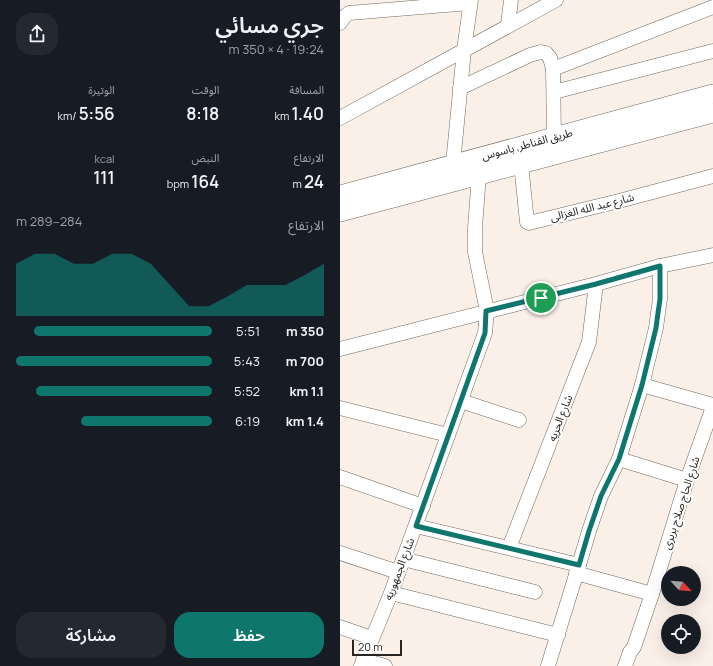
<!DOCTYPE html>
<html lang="ar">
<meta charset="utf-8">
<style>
body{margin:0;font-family:Manrope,"Noto Sans Arabic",sans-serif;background:#242831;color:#f1f3f6;direction:rtl;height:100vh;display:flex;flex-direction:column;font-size:15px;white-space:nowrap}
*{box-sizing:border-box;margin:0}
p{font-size:13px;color:#9ea1a6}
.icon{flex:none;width:22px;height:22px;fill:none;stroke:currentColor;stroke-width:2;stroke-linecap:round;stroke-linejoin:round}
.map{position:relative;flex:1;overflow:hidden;direction:ltr}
.drawer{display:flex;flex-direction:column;background:#171b24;width:340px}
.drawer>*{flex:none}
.needle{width:26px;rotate:116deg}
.tools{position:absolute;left:321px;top:566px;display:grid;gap:8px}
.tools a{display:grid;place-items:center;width:40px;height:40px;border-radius:50%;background:#171b24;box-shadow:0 4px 16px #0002;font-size:20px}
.scale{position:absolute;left:12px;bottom:10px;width:50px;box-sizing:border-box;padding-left:4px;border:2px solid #272421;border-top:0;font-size:11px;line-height:14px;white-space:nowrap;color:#272421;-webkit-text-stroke:3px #fff;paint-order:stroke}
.pin{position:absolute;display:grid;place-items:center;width:34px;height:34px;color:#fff;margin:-17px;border:2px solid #fff;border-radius:50%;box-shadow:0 1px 4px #0007}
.round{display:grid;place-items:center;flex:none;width:42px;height:42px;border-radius:16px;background:#242831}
.headline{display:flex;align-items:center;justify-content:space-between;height:68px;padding:0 16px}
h1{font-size:22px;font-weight:600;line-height:30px}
.metrics{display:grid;grid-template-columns:repeat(3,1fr);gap:6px;height:68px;padding:4px 16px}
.metrics div{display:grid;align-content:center}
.metrics b{font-size:17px;font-weight:600}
.metrics small{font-size:11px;font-weight:400}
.metrics p{font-size:11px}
.chart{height:112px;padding:8px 16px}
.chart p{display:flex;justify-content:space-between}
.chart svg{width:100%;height:72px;margin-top:4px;fill:#0f766e;opacity:.7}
.button{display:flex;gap:8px;margin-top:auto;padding:8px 16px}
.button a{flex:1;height:46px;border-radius:16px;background:#0f766e;color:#fff;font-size:16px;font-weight:600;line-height:46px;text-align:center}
.button a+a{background:#242831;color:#f1f3f6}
ul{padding:0 16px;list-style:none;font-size:13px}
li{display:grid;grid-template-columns:64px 48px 1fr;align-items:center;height:30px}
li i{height:10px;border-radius:5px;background:#0f766e}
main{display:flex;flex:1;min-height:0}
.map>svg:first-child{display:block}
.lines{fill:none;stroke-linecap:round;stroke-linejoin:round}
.minor-casing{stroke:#706861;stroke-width:15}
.secondary-casing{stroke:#706861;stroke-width:20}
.minor{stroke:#fff;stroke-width:14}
.secondary{stroke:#fff;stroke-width:19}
.route-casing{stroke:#fff;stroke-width:8}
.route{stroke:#0f766e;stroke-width:5}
.labels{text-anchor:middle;stroke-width:4;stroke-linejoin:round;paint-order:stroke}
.street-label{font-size:11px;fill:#272421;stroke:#fff}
</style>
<main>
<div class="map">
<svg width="373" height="666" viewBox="0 0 373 666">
<rect width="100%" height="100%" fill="#faf0e7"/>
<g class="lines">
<defs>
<g id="minor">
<path d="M0,23l4,-6 5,-4 121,-10"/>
<path d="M168,25l3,-25"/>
<path d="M213,69l160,-62"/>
<path d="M120,88l70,-33 11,-3 5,1 4,5 3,11 1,68"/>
<path d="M214,92l159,-41"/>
<path d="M0,118l216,-118"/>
<path d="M113,164l11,-114 7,-50"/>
<path d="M181,164l6,58 2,1 90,-22 94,-25"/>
<path d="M0,349l256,-65 64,-18 53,-11"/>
<path d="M302,385l71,20"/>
<path d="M121,401l58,19"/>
<path d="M0,408l108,27"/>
<path d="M279,459l68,21"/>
<path d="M0,477l83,29"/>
<path d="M76,526l163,39"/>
<path d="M169,548l80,-206 7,-58"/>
<path d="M0,553l58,19"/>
<path d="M63,559l132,33"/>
<path d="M236,573l76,21"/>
<path d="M51,593l167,42"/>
<path d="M0,627l32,11"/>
<path d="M23,660l22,6"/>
<path d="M21,666l30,-73 94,-260 2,-22 -12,-59v-24l4,-53"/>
<path d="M208,666l31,-101 10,-34 12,-35 18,-37 23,-74 14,-57 2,-15 2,-14v-33"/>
<path d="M285,666l5,-14 4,-5 18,-53 35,-114 26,-73"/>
</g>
<g id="secondary">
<path d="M0,195l373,-101"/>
<path d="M0,212l373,-99"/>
</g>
</defs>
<!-- minor casing -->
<use href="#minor" class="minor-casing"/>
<!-- secondary casing -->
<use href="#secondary" class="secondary-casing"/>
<!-- minor -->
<use href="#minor" class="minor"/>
<!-- secondary -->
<use href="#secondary" class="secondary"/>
</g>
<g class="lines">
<defs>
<path id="route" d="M320,266v33l-2,14 -2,15 -14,57 -23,74 -18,37 -12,35 -10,34 -163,-39 69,-193 1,-22 110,-27z"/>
</defs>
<!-- route casing -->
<use href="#route" class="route-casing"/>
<!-- route -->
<use href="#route" class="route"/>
</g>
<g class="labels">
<!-- street labels -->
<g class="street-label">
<text transform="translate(187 144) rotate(-15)" y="4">طريق القناطر, باسوس</text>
<text transform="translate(252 207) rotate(-14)" y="4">شارع عبد الله الغزالى</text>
<text transform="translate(220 418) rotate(-69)" y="4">شارع الحريه</text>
<text transform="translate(341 503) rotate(-72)" y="4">شارع الحاج صلاح بربرى</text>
<text transform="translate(59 569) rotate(-69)" y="4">شارع الجمهوريه</text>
</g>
</g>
</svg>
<div class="tools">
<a><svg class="needle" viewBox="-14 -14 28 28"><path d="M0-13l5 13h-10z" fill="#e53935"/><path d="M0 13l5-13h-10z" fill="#9ea1a6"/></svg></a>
<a><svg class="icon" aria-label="locate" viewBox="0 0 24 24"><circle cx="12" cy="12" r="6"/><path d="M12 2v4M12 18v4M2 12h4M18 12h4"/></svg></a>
</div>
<div class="scale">20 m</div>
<div class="pin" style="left:201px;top:298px;background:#1e9e55"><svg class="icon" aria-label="arrive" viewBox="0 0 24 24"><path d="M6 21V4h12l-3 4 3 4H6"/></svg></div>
</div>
<section class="drawer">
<div class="headline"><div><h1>جري مسائي</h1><p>19:24 · 4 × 350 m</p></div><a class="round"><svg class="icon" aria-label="share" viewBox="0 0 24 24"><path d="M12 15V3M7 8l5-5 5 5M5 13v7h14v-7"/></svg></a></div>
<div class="metrics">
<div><p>المسافة</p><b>1.40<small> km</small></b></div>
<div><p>الوقت</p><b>8:18</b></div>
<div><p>الوتيرة</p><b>5:56<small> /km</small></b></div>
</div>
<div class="metrics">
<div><p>الارتفاع</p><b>24<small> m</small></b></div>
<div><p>النبض</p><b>164<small> bpm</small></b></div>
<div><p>kcal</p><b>111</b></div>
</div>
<div class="chart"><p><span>الارتفاع</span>284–289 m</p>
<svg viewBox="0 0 160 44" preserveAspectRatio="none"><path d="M0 44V12L10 6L20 6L30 12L40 12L50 6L60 6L70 12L80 25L90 38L100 38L110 32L120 25L130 25L140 25L150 19L160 12V44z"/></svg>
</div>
<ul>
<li><b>350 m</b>5:51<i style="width:91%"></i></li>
<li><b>700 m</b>5:43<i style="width:100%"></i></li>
<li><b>1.1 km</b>5:52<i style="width:90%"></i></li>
<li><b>1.4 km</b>6:19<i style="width:67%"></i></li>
</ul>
<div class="button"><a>حفظ</a><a>مشاركة</a></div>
</section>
</main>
